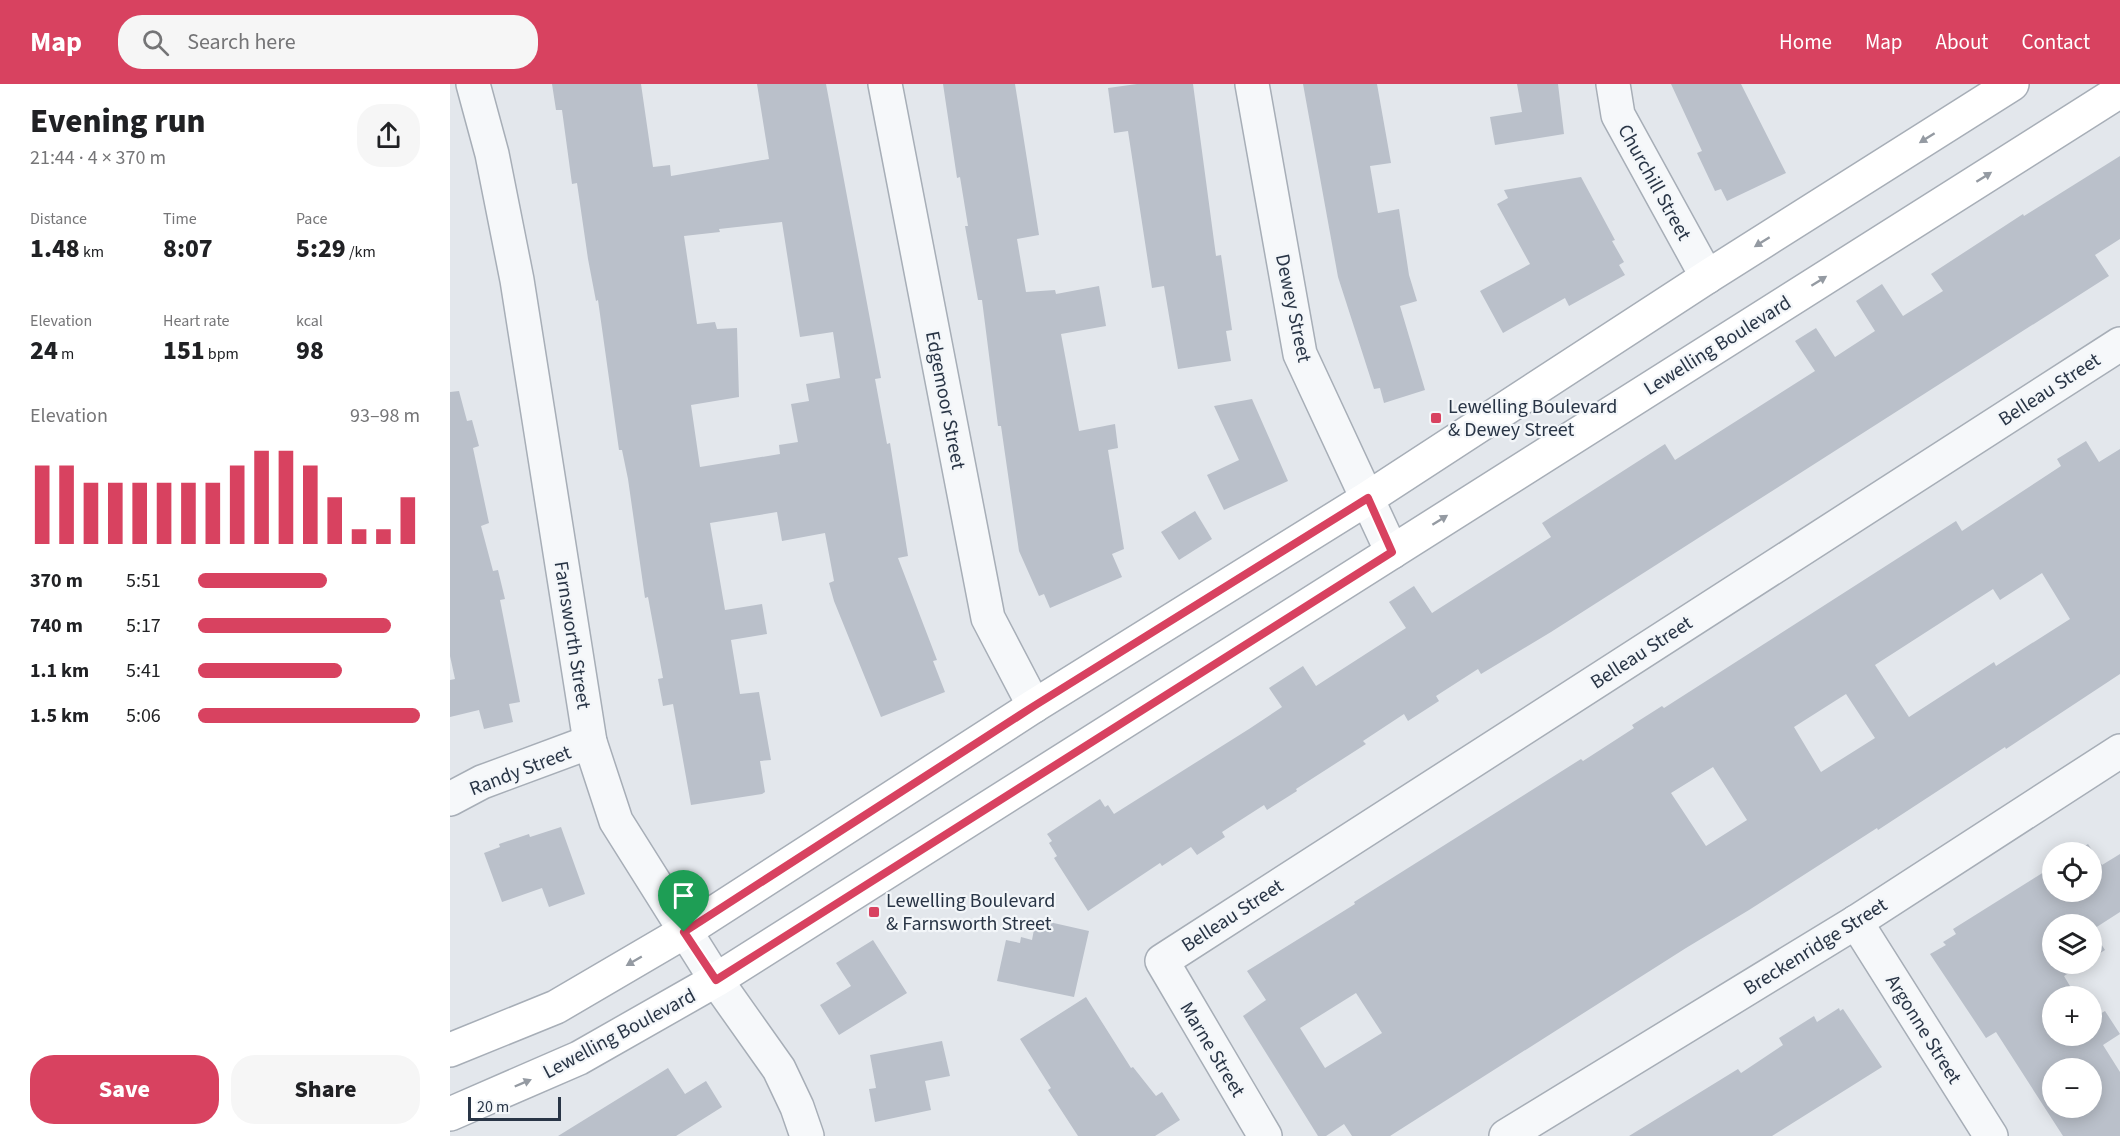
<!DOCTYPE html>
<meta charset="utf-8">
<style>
body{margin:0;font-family:"Source Sans 3",sans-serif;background:#f6f6f6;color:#202124;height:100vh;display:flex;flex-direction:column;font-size:22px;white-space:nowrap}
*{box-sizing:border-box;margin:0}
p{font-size:20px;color:#757577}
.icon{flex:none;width:33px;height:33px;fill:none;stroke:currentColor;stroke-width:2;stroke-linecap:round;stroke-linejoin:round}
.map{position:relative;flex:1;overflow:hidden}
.details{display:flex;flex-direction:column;background:#fff;width:450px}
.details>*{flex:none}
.controls{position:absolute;left:1592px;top:758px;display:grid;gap:12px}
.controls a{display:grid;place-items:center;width:60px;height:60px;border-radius:50%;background:#fff;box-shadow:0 3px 15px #0003;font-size:30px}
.scale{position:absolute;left:18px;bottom:15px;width:93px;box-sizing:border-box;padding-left:6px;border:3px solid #293546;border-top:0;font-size:16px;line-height:21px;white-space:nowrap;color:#293546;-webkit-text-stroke:4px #f3f6f9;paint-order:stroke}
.pin{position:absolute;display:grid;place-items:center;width:51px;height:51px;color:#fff;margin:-62px -26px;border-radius:50% 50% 50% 0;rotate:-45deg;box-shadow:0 0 6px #0007}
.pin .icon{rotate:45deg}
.round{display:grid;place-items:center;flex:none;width:63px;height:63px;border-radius:24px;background:#f6f6f6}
.summary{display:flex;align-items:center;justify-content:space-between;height:102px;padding:0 30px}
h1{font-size:33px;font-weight:800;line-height:45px}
.stats{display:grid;grid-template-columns:repeat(3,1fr);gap:9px;height:102px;padding:6px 30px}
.stats div{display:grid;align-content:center}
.stats b{font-size:26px;font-weight:800}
.stats small{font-size:16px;font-weight:400}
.stats p{font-size:16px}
.chart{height:168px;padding:12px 30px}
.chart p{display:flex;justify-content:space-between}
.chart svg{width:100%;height:108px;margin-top:6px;stroke:#d84260;stroke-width:6}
.primary-button{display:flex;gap:12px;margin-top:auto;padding:12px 30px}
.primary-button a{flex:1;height:69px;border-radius:24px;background:#d84260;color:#fff;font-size:24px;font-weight:800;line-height:69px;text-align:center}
.primary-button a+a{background:#f6f6f6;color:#202124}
ul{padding:0 30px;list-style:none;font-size:20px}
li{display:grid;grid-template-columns:96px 72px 1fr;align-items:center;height:45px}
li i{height:15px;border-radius:8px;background:#d84260}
header{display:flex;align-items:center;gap:36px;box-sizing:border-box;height:84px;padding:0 30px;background:#d84260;color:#fff}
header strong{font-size:28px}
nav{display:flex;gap:33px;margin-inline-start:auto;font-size:21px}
.search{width:420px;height:54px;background:#f6f6f6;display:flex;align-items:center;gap:15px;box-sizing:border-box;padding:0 21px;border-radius:24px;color:#757577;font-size:22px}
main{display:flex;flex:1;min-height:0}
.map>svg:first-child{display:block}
.building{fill:#bac0ca;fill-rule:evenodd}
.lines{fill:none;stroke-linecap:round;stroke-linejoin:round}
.minor-casing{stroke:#a7aeb7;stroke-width:36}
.tertiary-casing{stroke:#a7aeb7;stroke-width:36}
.secondary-casing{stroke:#a7aeb7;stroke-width:36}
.minor{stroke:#f6f8fa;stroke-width:33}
.tertiary{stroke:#f6f8fa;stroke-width:33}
.secondary{stroke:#fff;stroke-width:33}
.oneway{fill:#949aa2}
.route-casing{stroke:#fff;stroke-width:12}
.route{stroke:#d84260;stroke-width:8}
.poi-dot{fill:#d84260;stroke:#f3f6f9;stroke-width:2}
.labels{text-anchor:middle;stroke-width:4.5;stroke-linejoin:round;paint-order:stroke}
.street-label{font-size:20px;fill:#293546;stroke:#f3f6f9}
.poi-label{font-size:20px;fill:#293546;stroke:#f3f6f9;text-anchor:start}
</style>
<header>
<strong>Map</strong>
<div class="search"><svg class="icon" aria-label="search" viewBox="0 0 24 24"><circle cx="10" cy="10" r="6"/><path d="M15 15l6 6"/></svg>Search here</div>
<nav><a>Home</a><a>Map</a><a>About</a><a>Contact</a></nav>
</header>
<main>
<section class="details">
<div class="summary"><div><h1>Evening run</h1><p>21:44 · 4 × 370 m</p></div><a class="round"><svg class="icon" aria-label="share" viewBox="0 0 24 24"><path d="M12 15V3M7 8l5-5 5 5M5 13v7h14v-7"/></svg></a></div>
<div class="stats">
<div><p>Distance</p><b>1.48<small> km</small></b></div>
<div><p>Time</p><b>8:07</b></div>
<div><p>Pace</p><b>5:29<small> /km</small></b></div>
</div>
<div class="stats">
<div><p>Elevation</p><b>24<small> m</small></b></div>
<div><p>Heart rate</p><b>151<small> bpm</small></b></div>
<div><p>kcal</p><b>98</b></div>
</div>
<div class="chart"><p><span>Elevation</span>93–98 m</p>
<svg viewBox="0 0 160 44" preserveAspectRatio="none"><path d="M5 44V12M15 44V12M25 44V19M35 44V19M45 44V19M55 44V19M65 44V19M75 44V19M85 44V12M95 44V6M105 44V6M115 44V12M125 44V25M135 44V38M145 44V38M155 44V25"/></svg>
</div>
<ul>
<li><b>370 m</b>5:51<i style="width:58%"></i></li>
<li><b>740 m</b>5:17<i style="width:87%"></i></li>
<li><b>1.1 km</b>5:41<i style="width:65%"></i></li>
<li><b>1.5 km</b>5:06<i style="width:100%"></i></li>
</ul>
<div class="primary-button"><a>Save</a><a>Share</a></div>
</section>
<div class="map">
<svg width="1670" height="1052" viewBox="0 0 1670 1052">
<rect width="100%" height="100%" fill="#e3e7ec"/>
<!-- building -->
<g class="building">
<path d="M102,0h89l12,83 17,-2 1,11 98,-17 -12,-75h69l55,294 -6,1 12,65 3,-1 18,113 -10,2 39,102 -4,1 12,31 -64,25 -47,-116 -5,-18 5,-2 -9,-48 -43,8 -5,-29 -67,11 15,87 37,-6 5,30 -36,6 9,54 19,-2 12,68 -11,1 5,31 -3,2 -71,11 -18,-101 -10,2 -5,-27 5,-1 -15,-81 -3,1 -17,-119 -6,-29h-3l-21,-150 -2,1 -8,-42 -11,-76 -5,1 -10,-74h-6zM332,138l18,115 33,-5 7,46 -34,6 3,17 -18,3 7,38 -19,3 1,9 -80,13 -9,-62 48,-8 -2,-69 -20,1 -2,-7 -18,2 -13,-88 36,-4 -1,-3z"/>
<path d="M493,0h72l24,151 -22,4 9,53 29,-2 1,4 43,-8 7,40 -45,8 18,97 36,-7 3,24 -10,2 16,99 -12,5 10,23 -72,31 -6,-14 -5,2 -20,-45 -18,-125h-3l-16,-126h-4l-13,-74h3l-8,-49 -3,1z"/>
<path d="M687,0h56l23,172 5,-1 11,75 -6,1 5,30 -53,8 -14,-83 -12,2 -24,-157 -14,2 -6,-45z"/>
<path d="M853,0h74l14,79 -21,3 8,47 21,-4 10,66 8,26 -17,5 25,84 -41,13 -4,-15 -6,1 -36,-112z"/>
<path d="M1067,0h41l6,50 -69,11 -5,-28 32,-5z"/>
<path d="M1221,0h70l45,89 -59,28 -6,-12 -6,2 -18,-38 5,-2z"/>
<path d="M1670,72v83l-25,16 14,21 -558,356 -70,42 -3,-5 -42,27 3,5 -31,20 -4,-7 -41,27 3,3 -70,45 1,2 -30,19 -3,-5 -42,27 3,5 -28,18 -6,-8 -29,19 -2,-3 -72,48 -34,-53 3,-2 -8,-13 3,-2 -5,-7 53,-35 5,8 3,-2 6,9 135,-85 33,-22 -13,-19 34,-22 13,20 90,-58 -17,-26 25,-16 18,27 119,-76 -9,-14 123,-79 10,16 140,-89 -20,-30 21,-13 19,29 40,-26 -19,-30 26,-17 21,32 40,-25 -12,-17 92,-60 1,2z"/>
<path d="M1131,93l34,63 -3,1 12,21 -5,3 6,10 -56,31 -4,-8 -62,35 -23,-42 50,-27 -33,-60 11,-6 -4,-8z"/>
<path d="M9,307l8,30 5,-1 7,26 -6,2 16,75 -8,3 12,45 5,-1 7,29 -5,1 20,102 -11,2 4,18 -29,7 -5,-19 -29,7v-37l5,-1 -5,-23v-264z"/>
<path d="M802,315l36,82 -64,29 -17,-35 32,-15 -25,-54z"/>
<path d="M1636,357l13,21 21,-13v225l-114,75 -1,-2 -127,83 -1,-2 -128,82 -63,38 -296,188h-38l-8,-12 -18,12h-8l-75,-120 23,-16 -19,-29 108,-67 -1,-2 227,-143 2,2 51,-33 -2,-3 30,-19 2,2 292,-187 6,10 99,-65 -4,-7zM1592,489l28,46 -74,47 -2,-4 -85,55 -34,-52 118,-76 7,11zM1396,610l29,44 -54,34 -27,-45zM1263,683l34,53 -41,26 -35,-53zM906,909l26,40 -57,35 -25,-40z"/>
<path d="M745,427l17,28 -33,21 -18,-28z"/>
<path d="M111,743l24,67 -36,13 -7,-19 -40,14 -18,-49 16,-6 -1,-3 30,-10 1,3z"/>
<path d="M1638,760l14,21 18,-11v58l-28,18 13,20 -14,9v-35h-39v39h33l-21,13 12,20h-24v39h39v-16l14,-8 15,23 -17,11 17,27v64h-57l-67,-104 -10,6 -56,-84 16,-9 -3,-3 13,-8 -3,-5 99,-62v24h39v-39h-15zM1602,984h39v39h-39z"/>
<path d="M586,835l53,12 -15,66 -77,-16 9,-41 14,3 1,-6 11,3z"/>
<path d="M423,856l34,53 -68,42 -19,-30 31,-19 -15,-23z"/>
<path d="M636,913l45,71 2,-1 23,29 6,-4 18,28 -25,16h-77l-30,-46 3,-2 -31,-49z"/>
<path d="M1389,924l1,3 3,-2 39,58 -110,69h-143l109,-67 3,4 42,-28 -4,-7 35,-22 3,6z"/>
<path d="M492,957l8,35 -25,5 6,29 -56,12 -6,-33 7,-1 -6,-33z"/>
<path d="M218,984l17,26 21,-13 16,26 -46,29h-118z"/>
</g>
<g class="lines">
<defs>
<g id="minor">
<path d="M435,0l103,534 46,88"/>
<path d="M802,0l48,270 92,198"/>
<path d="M1163,0l5,31 89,162"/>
<path d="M0,715l32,-17 108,-40"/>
<path d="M1406,838l135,214"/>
<path d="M266,896l63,89 18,38 10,29"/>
<path d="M815,1052l-103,-175 958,-617"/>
<path d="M1056,1052l350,-214 264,-171"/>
</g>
<path id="tertiary" d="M23,0l19,70 25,126 73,462 26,79 100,159"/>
<g id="secondary">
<path d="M0,966l106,-43 128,-75 350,-226 334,-208 339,-221 305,-193"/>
<path d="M0,1030l129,-56 137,-78 1404,-889"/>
</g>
</defs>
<!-- minor casing -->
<use href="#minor" class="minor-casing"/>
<!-- tertiary casing -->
<use href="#tertiary" class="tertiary-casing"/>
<!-- secondary casing -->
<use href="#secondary" class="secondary-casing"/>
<!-- minor -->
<use href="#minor" class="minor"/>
<!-- tertiary -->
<use href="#tertiary" class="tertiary"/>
<!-- secondary -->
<use href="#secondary" class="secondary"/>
</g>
<!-- one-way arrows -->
<defs><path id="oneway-solid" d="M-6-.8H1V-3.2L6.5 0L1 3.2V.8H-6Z" transform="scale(1.5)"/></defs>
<g class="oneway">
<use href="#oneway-solid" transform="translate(1477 54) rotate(148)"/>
<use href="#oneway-solid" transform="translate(1534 93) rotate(-32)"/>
<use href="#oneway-solid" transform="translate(1312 158) rotate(148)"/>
<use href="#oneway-solid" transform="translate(1369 197) rotate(-32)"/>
<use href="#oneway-solid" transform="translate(990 436) rotate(-32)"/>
<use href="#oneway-solid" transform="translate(184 877) rotate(150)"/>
<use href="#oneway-solid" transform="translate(73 999) rotate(-23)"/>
</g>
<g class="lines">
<defs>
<path id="route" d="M918,414l24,54 -676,428 -32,-48 350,-226z"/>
</defs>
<!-- route casing -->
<use href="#route" class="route-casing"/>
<!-- route -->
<use href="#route" class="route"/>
</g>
<!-- markers -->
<g class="poi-dot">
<rect x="980" y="328" width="12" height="12" rx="3"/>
<rect x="418" y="822" width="12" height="12" rx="3"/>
</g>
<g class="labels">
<!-- street labels -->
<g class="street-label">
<text transform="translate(1205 98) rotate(61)" y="7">Churchill Street</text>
<text transform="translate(844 224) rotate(78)" y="7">Dewey Street</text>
<text transform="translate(1267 261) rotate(-32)" y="7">Lewelling Boulevard</text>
<text transform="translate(1599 305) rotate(-33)" y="7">Belleau Street</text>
<text transform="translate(496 316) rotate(79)" y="7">Edgemoor Street</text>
<text transform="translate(123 551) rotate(81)" y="7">Farnsworth Street</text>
<text transform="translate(1191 568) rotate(-33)" y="7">Belleau Street</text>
<text transform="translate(70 686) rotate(-21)" y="7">Randy Street</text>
<text transform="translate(782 831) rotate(-33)" y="7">Belleau Street</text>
<text transform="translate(1365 862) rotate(-32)" y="7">Breckenridge Street</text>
<text transform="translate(1474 945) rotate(58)" y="7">Argonne Street</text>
<text transform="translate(169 949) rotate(-28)" y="7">Lewelling Boulevard</text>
<text transform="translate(763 965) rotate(59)" y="7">Marne Street</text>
</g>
<!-- poi labels -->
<g class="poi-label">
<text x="998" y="329">Lewelling Boulevard<tspan x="998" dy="23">&amp; Dewey Street</tspan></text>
<text x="436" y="823">Lewelling Boulevard<tspan x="436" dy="23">&amp; Farnsworth Street</tspan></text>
</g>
</g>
</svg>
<div class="controls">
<a><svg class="icon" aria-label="locate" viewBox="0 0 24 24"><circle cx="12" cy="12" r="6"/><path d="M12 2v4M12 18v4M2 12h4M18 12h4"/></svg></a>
<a><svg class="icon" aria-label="layers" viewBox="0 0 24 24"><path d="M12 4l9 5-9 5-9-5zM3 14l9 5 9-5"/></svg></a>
<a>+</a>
<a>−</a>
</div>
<div class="scale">20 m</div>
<div class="pin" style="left:234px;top:848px;background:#1e9e55"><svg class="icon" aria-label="arrive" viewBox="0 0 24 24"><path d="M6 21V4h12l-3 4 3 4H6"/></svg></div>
</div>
</main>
